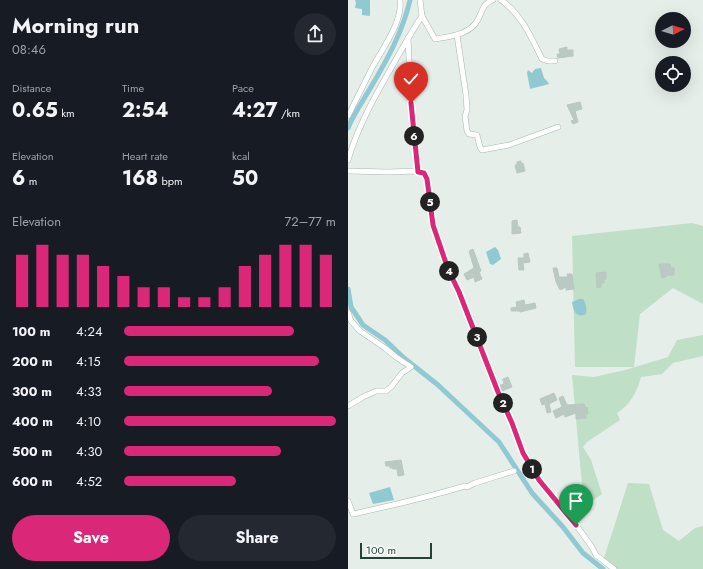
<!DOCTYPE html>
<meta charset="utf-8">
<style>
body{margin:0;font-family:Jost,sans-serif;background:#242831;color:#f1f3f6;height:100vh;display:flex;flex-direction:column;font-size:15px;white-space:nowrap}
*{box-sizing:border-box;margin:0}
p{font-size:13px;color:#9ea1a6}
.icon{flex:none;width:22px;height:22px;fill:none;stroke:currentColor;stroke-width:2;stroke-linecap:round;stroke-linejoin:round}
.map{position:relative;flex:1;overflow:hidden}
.panel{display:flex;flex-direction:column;background:#171b24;width:348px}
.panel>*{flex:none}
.needle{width:26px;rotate:85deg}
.tools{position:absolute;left:307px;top:12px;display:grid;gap:8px}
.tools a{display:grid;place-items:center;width:36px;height:36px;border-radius:50%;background:#171b24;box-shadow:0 4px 16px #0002;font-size:20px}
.scale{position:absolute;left:12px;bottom:10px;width:72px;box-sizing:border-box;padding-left:4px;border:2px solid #254139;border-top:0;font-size:11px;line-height:14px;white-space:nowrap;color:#254139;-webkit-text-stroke:3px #f7fbf9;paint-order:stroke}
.pin{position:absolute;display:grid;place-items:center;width:34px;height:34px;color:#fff;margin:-41px -17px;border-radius:50% 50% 50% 0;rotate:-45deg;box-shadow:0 0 4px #0007}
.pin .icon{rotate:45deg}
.km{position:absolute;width:20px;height:20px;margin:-10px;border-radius:50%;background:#222;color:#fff;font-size:11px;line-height:20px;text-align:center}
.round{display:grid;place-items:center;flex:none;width:42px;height:42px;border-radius:21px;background:#242831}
.headline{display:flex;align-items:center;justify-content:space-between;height:68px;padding:0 12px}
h1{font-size:22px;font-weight:700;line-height:30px}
.figures{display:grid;grid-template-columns:repeat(3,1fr);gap:6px;height:68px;padding:4px 12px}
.figures div{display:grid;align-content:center}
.figures b{font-size:20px;font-weight:700}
.figures small{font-size:11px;font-weight:400}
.figures p{font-size:11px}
.chart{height:112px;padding:8px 12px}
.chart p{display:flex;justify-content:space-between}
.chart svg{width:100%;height:72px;margin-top:4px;stroke:#db2777;stroke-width:6}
.action{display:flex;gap:8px;margin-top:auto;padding:8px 12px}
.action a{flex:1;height:46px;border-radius:24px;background:#db2777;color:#fff;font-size:16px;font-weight:700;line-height:46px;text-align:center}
.action a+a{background:#242831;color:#f1f3f6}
ul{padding:0 12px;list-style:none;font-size:13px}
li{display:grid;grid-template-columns:64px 48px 1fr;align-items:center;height:30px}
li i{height:10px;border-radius:5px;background:#db2777}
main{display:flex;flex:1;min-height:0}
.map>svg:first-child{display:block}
.green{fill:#c0dfc7}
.water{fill:#90c9d1}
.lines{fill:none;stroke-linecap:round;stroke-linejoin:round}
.canal{stroke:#90c9d1;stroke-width:5}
.building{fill:#bbc9c3;stroke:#b8c8c1}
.street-casing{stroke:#a8b7b1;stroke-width:6}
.street{stroke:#fff;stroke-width:5}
.route-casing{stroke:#fff;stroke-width:8}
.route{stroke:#db2777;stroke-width:5}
</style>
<main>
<section class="panel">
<div class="headline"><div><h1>Morning run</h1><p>08:46</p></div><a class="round"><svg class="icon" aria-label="share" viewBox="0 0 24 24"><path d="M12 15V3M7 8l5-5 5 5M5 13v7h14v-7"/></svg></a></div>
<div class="figures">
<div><p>Distance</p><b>0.65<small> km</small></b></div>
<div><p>Time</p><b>2:54</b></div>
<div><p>Pace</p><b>4:27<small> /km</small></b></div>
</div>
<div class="figures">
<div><p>Elevation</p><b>6<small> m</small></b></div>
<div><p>Heart rate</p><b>168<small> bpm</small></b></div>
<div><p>kcal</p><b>50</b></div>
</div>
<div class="chart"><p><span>Elevation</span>72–77 m</p>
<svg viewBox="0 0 160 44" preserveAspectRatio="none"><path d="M5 44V12M15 44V6M25 44V12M35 44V12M45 44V19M55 44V25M65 44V32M75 44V32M85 44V38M95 44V38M105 44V32M115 44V19M125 44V12M135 44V6M145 44V6M155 44V12"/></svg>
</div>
<ul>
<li><b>100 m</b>4:24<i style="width:80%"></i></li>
<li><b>200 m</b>4:15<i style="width:92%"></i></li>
<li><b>300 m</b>4:33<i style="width:70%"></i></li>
<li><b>400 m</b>4:10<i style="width:100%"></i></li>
<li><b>500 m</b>4:30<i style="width:74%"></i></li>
<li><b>600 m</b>4:52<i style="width:53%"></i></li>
</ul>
<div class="action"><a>Save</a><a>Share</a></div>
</section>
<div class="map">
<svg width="355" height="569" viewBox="0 0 355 569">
<rect width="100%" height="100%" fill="#e6eeea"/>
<!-- green -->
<g class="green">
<path d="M344,223l11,3v78l-30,-16 -33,26 -6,53h-59l-3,-131z"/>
<path d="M355,335v21l-30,7 -11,11 -21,3c-4,15 -10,27 -24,36l3,7 -33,22 -4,5 8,13 11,34 -18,13 -12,-132 22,2 31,-7 43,-13 9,-17z"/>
<path d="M280,483l21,1 14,46 16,11 16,-13 8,-2v43h-86l-13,-11z"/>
</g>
<!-- water -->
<g class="water">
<path d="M7,0h15v16l-8,-1v-6l-7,-1 1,-5z"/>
<path d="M193,68l3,10 4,4 1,2 -19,5 -3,-16 1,-3 4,3 3,-4z"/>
<path d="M147,247l3,3 3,9 -8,6 -3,-1 -4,-12z"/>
<path d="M231,299h4c3,4 4,10 3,15 -10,5 -13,-4 -14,-12z"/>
<path d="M42,487l4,13 -21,4 -4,-11z"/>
</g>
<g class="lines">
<!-- canal -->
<g class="canal">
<path d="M0,128c6,-15 15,-27 23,-41 16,-27 32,-56 39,-87"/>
<path d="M0,289l3,18 12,18 22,15 19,18 34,27 61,57 33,51 31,34 20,26 20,16"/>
</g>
</g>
<!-- building -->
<g class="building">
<path d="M219,47v3h6v6l-15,2 -1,-4h3l-1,-5z"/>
<path d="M232,102l2,7 -7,2 3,11 -5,2 -2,-3 3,-1 -7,-15z"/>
<path d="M173,161v3l2,-1 2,8 -8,2 -2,-8h2v-3z"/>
<path d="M169,220l1,7h2l1,6 -9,1v-13z"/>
<path d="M125,249l8,22 -2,1 3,7 -7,3 -1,-5 -7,3 -3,-6 10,-6 -5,-17z"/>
<path d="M180,253l2,9 -7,1 1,7h-5l-1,-12h6v-4z"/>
<path d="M311,264h11l1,4h3v7h-8v2l-4,1z"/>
<path d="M205,268h4l2,9h9l-1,-3h5l2,15 -8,1v-3l-6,3 -4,-8z"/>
<path d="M258,272v7h-2v4h-3v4l-4,1 -1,-15z"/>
<path d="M176,300l1,5 10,-2 1,5 -16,4v-1h-9v-3l6,-1 -1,-5z"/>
<path d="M160,377l4,10 -10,4 -2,-6 4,-1 -1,-5z"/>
<path d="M206,393l3,7 -8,4 2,8 -4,1 -2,-9 -3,1 -2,-6z"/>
<path d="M215,396l4,9 17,-1 1,4 2,-1 1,7h-2v4l-10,1v-6l-11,4 -1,-3 -8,4 -3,-7 9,-4 -3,-9z"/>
<path d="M53,460l3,15 -6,1 -1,-7h-4l-1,-1h-2v-2h-4l-1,-4z"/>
</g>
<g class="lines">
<defs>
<g id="street">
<path d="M153,0c21,15 30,37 41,59l6,2h7"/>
<path d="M74,16l13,23c13,-2 31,-4 40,-15 8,-10 5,-19 18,-24"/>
<path d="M109,35l9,60 1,15 -2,6 2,15 2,3 8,1 3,12 2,3 27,-5 49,-18"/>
<path d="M60,38l3,65 7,69"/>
<path d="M0,116c8,-16 16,-32 24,-48 10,-19 31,-46 28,-68"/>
<path d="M0,160c10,-34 28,-66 46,-97 9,-16 18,-32 28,-47l-2,-16"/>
<path d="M0,171l41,1 26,-1 9,2 3,6 6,46 15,44 11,23 39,100 14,31 11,30 16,27 37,45 16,22 4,8 18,14"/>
<path d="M0,312l3,9 9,10 25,17 11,9 15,10 -9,6 -10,13 -6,5h-10l-13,6 -15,9"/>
<path d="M0,501l5,13c37,-8 75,-17 112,-28l2,1 8,-4 39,-12"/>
</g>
</defs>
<!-- street casing -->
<use href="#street" class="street-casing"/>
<!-- street -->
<use href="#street" class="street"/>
</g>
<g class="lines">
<defs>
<path id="route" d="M63,103l7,69 6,1 3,6 6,46 15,44 11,23 39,100 14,31 11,30 16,27 37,45"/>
</defs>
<!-- route casing -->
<use href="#route" class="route-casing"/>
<!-- route -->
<use href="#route" class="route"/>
</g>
</svg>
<div class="tools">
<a><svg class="needle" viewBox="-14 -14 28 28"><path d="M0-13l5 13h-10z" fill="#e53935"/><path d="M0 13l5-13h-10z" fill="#9ea1a6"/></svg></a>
<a><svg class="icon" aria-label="locate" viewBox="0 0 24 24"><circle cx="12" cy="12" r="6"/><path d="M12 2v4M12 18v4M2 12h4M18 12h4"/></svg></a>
</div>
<div class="scale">100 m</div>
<div class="pin" style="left:228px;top:525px;background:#1e9e55"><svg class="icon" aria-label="arrive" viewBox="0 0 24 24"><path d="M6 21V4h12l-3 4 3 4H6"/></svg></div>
<div class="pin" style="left:63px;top:103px;background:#d93025"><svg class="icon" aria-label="check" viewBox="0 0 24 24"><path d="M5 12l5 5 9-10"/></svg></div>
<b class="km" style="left:184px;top:469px">1</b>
<b class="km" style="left:155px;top:403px">2</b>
<b class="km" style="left:129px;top:337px">3</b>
<b class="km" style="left:101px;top:271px">4</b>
<b class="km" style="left:82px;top:202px">5</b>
<b class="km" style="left:66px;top:136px">6</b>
</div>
</main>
